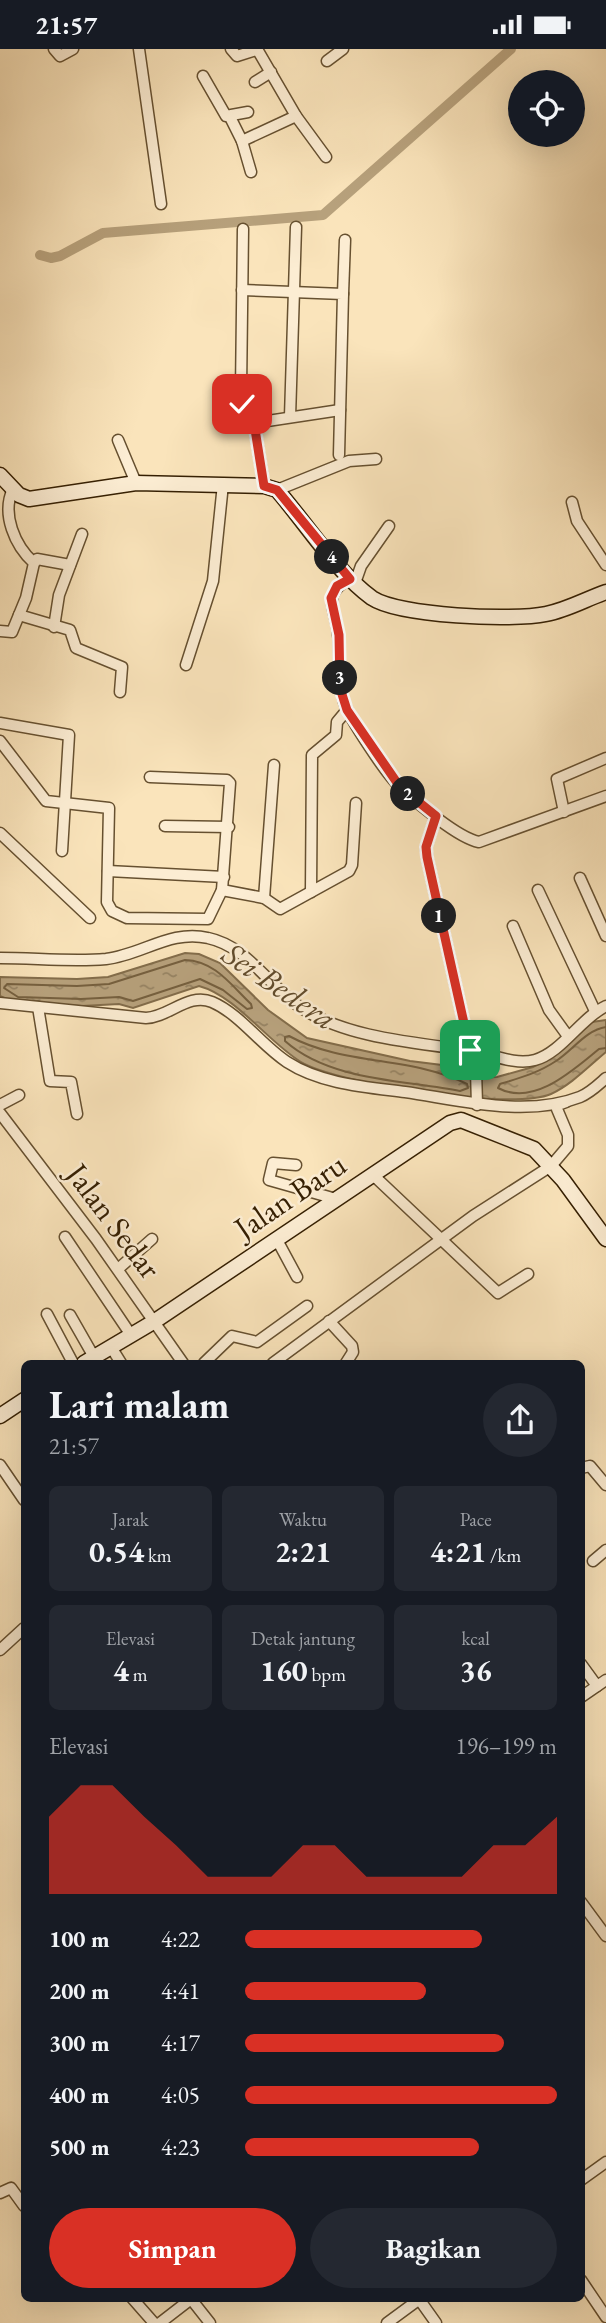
<!DOCTYPE html>
<html lang="id">
<meta charset="utf-8">
<style>
body{margin:0;font-family:"EB Garamond",serif;background:#242831;color:#f1f3f6;height:100vh;display:flex;flex-direction:column;font-size:26px;white-space:nowrap}
*{box-sizing:border-box;margin:0}
p{font-size:23px;color:#9ea1a6}
.icon{flex:none;width:38px;height:38px;fill:none;stroke:currentColor;stroke-width:2;stroke-linecap:round;stroke-linejoin:round}
.map{position:relative;flex:1;overflow:hidden}
.sheet{position:absolute;left:21px;top:1311px;width:564px;height:942px;display:flex;flex-direction:column;background:#171b24;border-radius:10px;box-shadow:0 7px 28px #0002}
.sheet>*{flex:none}
.fabs{position:absolute;left:508px;top:21px;display:grid;gap:14px}
.fabs a{display:grid;place-items:center;width:77px;height:77px;border-radius:50%;background:#171b24;box-shadow:0 7px 28px #0002;font-size:35px}
.pin{position:absolute;display:grid;place-items:center;width:60px;height:60px;color:#fff;margin:-30px;border-radius:14px;box-shadow:0 4px 10px #0006}
.km{position:absolute;width:35px;height:35px;margin:-18px;border-radius:50%;background:#222;color:#fff;font-size:19px;line-height:35px;text-align:center}
.round{display:grid;place-items:center;flex:none;width:74px;height:74px;border-radius:37px;background:#242831}
.summary{display:flex;align-items:center;justify-content:space-between;height:119px;padding:0 28px}
h1{font-size:38px;font-weight:700;line-height:52px}
.figures{display:grid;grid-template-columns:repeat(3,1fr);gap:10px;height:119px;padding:7px 28px}
.figures div{display:grid;align-content:center;border-radius:10px;background:#242831;text-align:center}
.figures b{font-size:30px;font-weight:700}
.figures small{font-size:19px;font-weight:400}
.figures p{font-size:19px}
.chart{height:196px;padding:14px 28px}
.chart p{display:flex;justify-content:space-between}
.chart svg{width:100%;height:126px;margin-top:7px;fill:#d93025;opacity:.7}
.primary-button{display:flex;gap:14px;margin-top:auto;padding:14px 28px}
.primary-button a{flex:1;height:80px;border-radius:42px;background:#d93025;color:#fff;font-size:28px;font-weight:700;line-height:80px;text-align:center}
.primary-button a+a{background:#242831;color:#f1f3f6}
ul{padding:0 28px;list-style:none;font-size:23px}
li{display:grid;grid-template-columns:112px 84px 1fr;align-items:center;height:52px}
li i{height:18px;border-radius:9px;background:#d93025}
.status{display:flex;justify-content:space-between;align-items:center;height:49px;padding:0 35px;background:#171b24;direction:ltr}
.status svg{height:19px;fill:currentColor}
.map>svg:first-child{display:block}
.water{fill:url(#water-ripples);stroke:#836d4b;stroke-width:2}
.lines{fill:none;stroke-linecap:round;stroke-linejoin:round}
.shore{stroke:#76603f;stroke-width:2}
.canal{stroke:#b7a17c;stroke-width:10}
.street-casing{stroke:#665030;stroke-width:13}
.secondary-casing{stroke:#351f02;stroke-width:17}
.street{stroke:#fcedd3;stroke-width:10}
.secondary{stroke:#fcedd3;stroke-width:14}
.route-casing{stroke:#fff;stroke-width:14}
.route{stroke:#d93025;stroke-width:9}
.labels{text-anchor:middle;stroke-width:5;stroke-linejoin:round;paint-order:stroke}
.street-label{font-size:32px;fill:#351f02;stroke:#fcedd3}
.water-label{font-size:33px;font-style:italic;fill:#624c2d;stroke:#fcedd3}
</style>
<div class="status"><b>21:57</b><svg viewBox="0 0 49 12"><path d="M0 12V9h3v3zM5 12V6h3v6zM10 12V3h3v9zM15 12V0h3v12zM26 1h20v11H26zM47 4h2v5h-2z"/></svg></div>
<div class="map">
<svg width="606" height="2274" viewBox="0 0 606 2274">
<defs>
<pattern id="water-ripples" width="26" height="14" patternUnits="userSpaceOnUse" patternTransform="scale(1.75)"><rect width="26" height="14" fill="#b7a17c"/><path d="M2 4q2-2 4 0t4 0M15 11q2-2 4 0t4 0" fill="none" stroke="#968363"/></pattern>
</defs>
<rect width="100%" height="100%" fill="#fae4bb"/>
<filter id="stains"><feTurbulence type="fractalNoise" baseFrequency=".00286" numOctaves="4"/><feColorMatrix values="0 0 0 0 .2 0 0 0 0 .09 0 0 0 0 .02 0 0 0 .5 -.17"/></filter>
<radialGradient id="worn" r=".72"><stop offset=".6" stop-color="#630" stop-opacity="0"/><stop offset="1" stop-color="#630" stop-opacity=".3"/></radialGradient>
<!-- water -->
<path class="water" d="M185,904l14,1 21,9 48,47 39,28 103,23 32,4 28,13 27,-1 36,-10 23,-14 36,-31 14,-2v32c-17,14 -35,33 -55,42 -40,17 -212,-10 -250,-32 -33,-20 -65,-66 -102,-76l-66,22 -14,-4 -37,2 -67,-3 -15,-7v-19l77,2 31,-2z"/>
<g class="lines">
<!-- shore -->
<g class="shore">
<path d="M185,911c30,1 46,25 66,44l1,4 -5,1 -24,-19 -23,-11 -67,22 -14,-4 -38,2 -63,-2 -14,-9 3,-4 70,2 32,-2z"/>
<path d="M606,978c-20,3 -33,23 -50,34 -18,12 -36,17 -56,23l-2,4c36,19 75,-18 101,-39l7,-1"/>
<path d="M289,987c55,30 123,20 178,48l1,4 -8,3c-56,-11 -130,-10 -175,-50v-4z"/>
</g>
<!-- canal -->
<path class="canal" d="M40,206l11,3 9,-2 43,-23 220,-18 188,-166"/>
<defs>
<g id="street">
<path d="M54,0l6,7 13,-7"/>
<path d="M139,0l22,155"/>
<path d="M231,0l6,7 19,-6"/>
<path d="M257,0l39,67 30,41"/>
<path d="M327,12l16,-12"/>
<path d="M203,27l23,40 22,-4"/>
<path d="M255,33l16,-10"/>
<path d="M230,68l12,24"/>
<path d="M251,123l-9,-31 54,-25"/>
<path d="M243,180l-2,162 4,21 9,11 10,63"/>
<path d="M242,241l101,4 -4,161"/>
<path d="M343,245l2,-54"/>
<path d="M290,368l6,-190"/>
<path d="M254,374l86,-13"/>
<path d="M118,391l18,43"/>
<path d="M277,441l72,-29 27,-2"/>
<path d="M572,453l5,19 29,44"/>
<path d="M34,514l3,-4 33,6"/>
<path d="M350,530c-29,15 -15,28 -12,54 3,23 -1,46 6,69 6,18 43,73 56,85 17,16 58,51 79,55l127,-46"/>
<path d="M355,534l6,-17 28,-40"/>
<path d="M19,566l51,15 6,18 46,19 -2,25"/>
<path d="M54,578l5,-32 23,-61"/>
<path d="M0,582l12,1 14,-34 8,-35c-19,-17 -33,-49 -21,-74"/>
<path d="M186,616l27,-84 10,-97"/>
<path d="M0,674l69,12 -7,116"/>
<path d="M0,692l46,60 63,7 -2,94 5,9 15,7 81,1 14,-29 8,-107 -3,-3 -77,-3"/>
<path d="M564,763l-7,-33 49,-21"/>
<path d="M436,767l-10,31 1,10 43,193"/>
<path d="M165,777l64,1"/>
<path d="M0,784l90,85"/>
<path d="M108,822l116,6"/>
<path d="M580,829l26,58"/>
<path d="M222,841l42,8 16,11 69,-38 3,-6 4,-62"/>
<path d="M538,841l57,121"/>
<path d="M311,843l1,-137 24,-20 1,-13 10,-12"/>
<path d="M264,849l10,-133"/>
<path d="M513,877l36,84 18,25"/>
<path d="M0,909c35,0 71,4 106,1 36,-4 65,-30 102,-21 38,8 58,44 88,66 43,33 119,39 172,46 21,2 44,16 67,10 26,-7 46,-42 71,-54"/>
<path d="M0,954l146,15c23,-1 43,-26 66,-16 28,12 49,43 75,60 34,22 79,25 118,30 55,8 121,26 175,5 10,-4 18,-12 26,-19"/>
<path d="M38,958l12,74 21,1 6,32"/>
<path d="M0,1056l19,-10"/>
<path d="M477,1056l-1,-35 6,-16"/>
<path d="M0,1064l96,126 87,124"/>
<path d="M296,1116l-23,-2 -4,17 67,19"/>
<path d="M372,1125l126,119 30,-19"/>
<path d="M65,1188l66,98"/>
<path d="M276,1189l21,39"/>
<path d="M118,1220l34,-30"/>
<path d="M47,1265l26,49"/>
<path d="M70,1266l24,42"/>
<path d="M329,1272l23,25 1,6 -7,11"/>
<path d="M111,1298l10,16"/>
<path d="M204,1314l28,-27 25,6 50,-36"/>
<path d="M273,1314l200,-147 78,-50 17,-20v-11l-11,-26 1,-4 8,-3"/>
<path d="M0,1416l24,35"/>
<path d="M581,1419l9,-2 16,19"/>
<path d="M593,1512l13,-11"/>
<path d="M0,1601l24,-22"/>
<path d="M581,1615l16,22"/>
<path d="M581,1648l25,-17"/>
<path d="M581,1853l25,34"/>
<path d="M581,2131l25,-18"/>
<path d="M0,2144l11,-5 13,18"/>
<path d="M581,2231l25,37"/>
<path d="M132,2249l22,25"/>
<path d="M419,2250l17,24"/>
<path d="M160,2274l31,-24 19,24"/>
<path d="M387,2274l34,-25"/>
</g>
<g id="secondary">
<path d="M0,426l19,20 10,4 107,-16 128,3 13,4c28,32 61,84 95,108 27,18 141,23 174,16 21,-4 40,-15 60,-22"/>
<path d="M84,1314l71,-42 295,-198 11,-3 73,29 29,31 43,59"/>
<path d="M0,1367l24,-16"/>
</g>
</defs>
<!-- street casing -->
<use href="#street" class="street-casing"/>
<!-- secondary casing -->
<use href="#secondary" class="secondary-casing"/>
<!-- street -->
<use href="#street" class="street"/>
<!-- secondary -->
<use href="#secondary" class="secondary"/>
</g>
<g class="lines">
<defs>
<path id="route" d="M242,355l7,17 5,2 10,63 13,4 73,89 -13,7 -6,12 8,37 1,53 7,22 53,77 36,29 -10,31 1,10 43,193"/>
</defs>
<!-- route casing -->
<use href="#route" class="route-casing"/>
<!-- route -->
<use href="#route" class="route"/>
</g>
<g class="labels">
<!-- street labels -->
<g class="street-label">
<text transform="translate(290 1147) rotate(-34)" y="11">Jalan Baru</text>
<text transform="translate(114 1172) rotate(53)" y="11">Jalan Sedar</text>
</g>
<!-- water labels -->
<g class="water-label">
<text transform="translate(280 936) rotate(34)" y="12">Sei Bedera</text>
</g>
</g>
<rect width="100%" height="100%" filter="url(#stains)"/>
<rect width="100%" height="100%" fill="url(#worn)"/>
</svg>
<div class="fabs">
<a><svg class="icon" aria-label="locate" viewBox="0 0 24 24"><circle cx="12" cy="12" r="6"/><path d="M12 2v4M12 18v4M2 12h4M18 12h4"/></svg></a>
</div>
<div class="pin" style="left:470px;top:1001px;background:#1e9e55"><svg class="icon" aria-label="arrive" viewBox="0 0 24 24"><path d="M6 21V4h12l-3 4 3 4H6"/></svg></div>
<div class="pin" style="left:242px;top:355px;background:#d93025"><svg class="icon" aria-label="check" viewBox="0 0 24 24"><path d="M5 12l5 5 9-10"/></svg></div>
<b class="km" style="left:439px;top:867px">1</b>
<b class="km" style="left:408px;top:745px">2</b>
<b class="km" style="left:340px;top:629px">3</b>
<b class="km" style="left:332px;top:508px">4</b>
<section class="sheet">
<div class="summary"><div><h1>Lari malam</h1><p>21:57</p></div><a class="round"><svg class="icon" aria-label="share" viewBox="0 0 24 24"><path d="M12 15V3M7 8l5-5 5 5M5 13v7h14v-7"/></svg></a></div>
<div class="figures">
<div><p>Jarak</p><b>0.54<small> km</small></b></div>
<div><p>Waktu</p><b>2:21</b></div>
<div><p>Pace</p><b>4:21<small> /km</small></b></div>
</div>
<div class="figures">
<div><p>Elevasi</p><b>4<small> m</small></b></div>
<div><p>Detak jantung</p><b>160<small> bpm</small></b></div>
<div><p>kcal</p><b>36</b></div>
</div>
<div class="chart"><p><span>Elevasi</span>196–199 m</p>
<svg viewBox="0 0 160 44" preserveAspectRatio="none"><path d="M0 44V17L10 6L20 6L30 17L40 27L50 38L60 38L70 38L80 27L90 27L100 38L110 38L120 38L130 38L140 27L150 27L160 17V44z"/></svg>
</div>
<ul>
<li><b>100 m</b>4:22<i style="width:76%"></i></li>
<li><b>200 m</b>4:41<i style="width:58%"></i></li>
<li><b>300 m</b>4:17<i style="width:83%"></i></li>
<li><b>400 m</b>4:05<i style="width:100%"></i></li>
<li><b>500 m</b>4:23<i style="width:75%"></i></li>
</ul>
<div class="primary-button"><a>Simpan</a><a>Bagikan</a></div>
</section>
</div>
